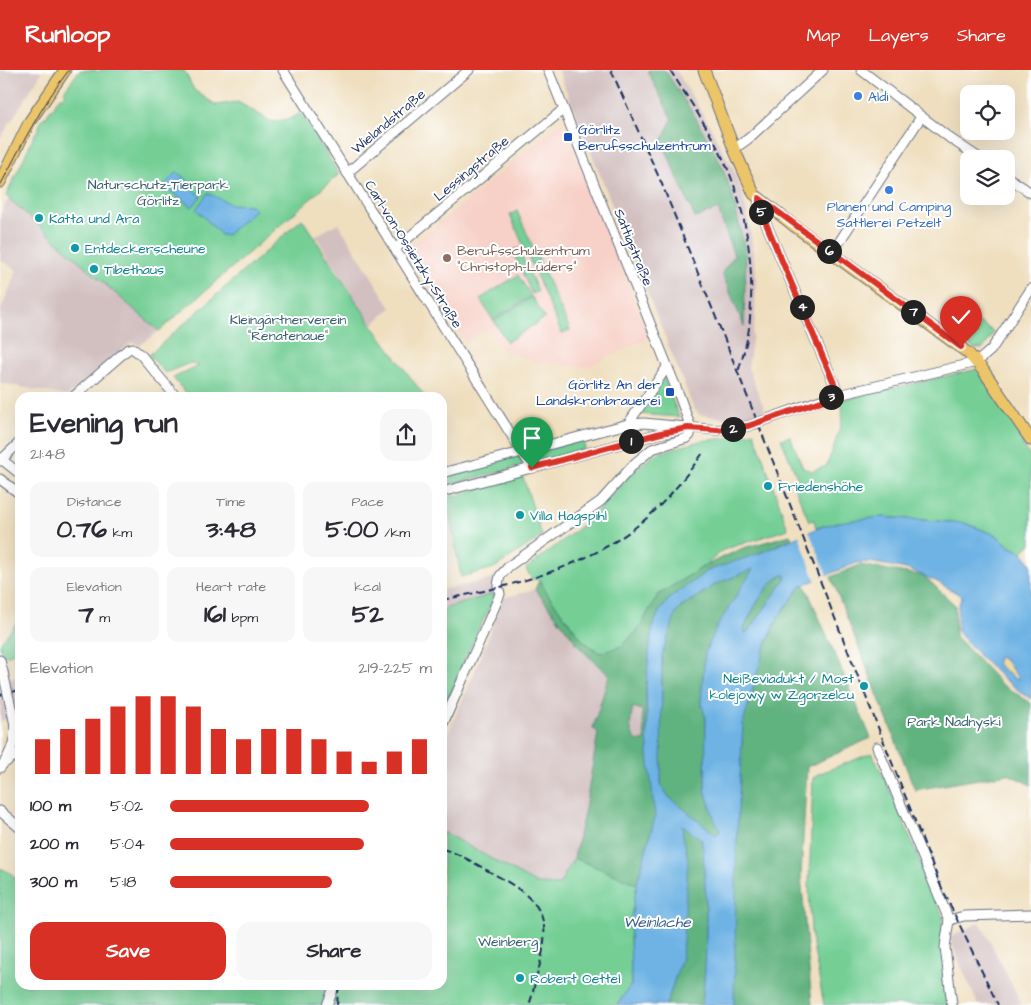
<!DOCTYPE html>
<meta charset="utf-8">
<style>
body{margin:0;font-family:"Architects Daughter",sans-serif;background:#f7f7f7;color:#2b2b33;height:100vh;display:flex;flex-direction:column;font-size:19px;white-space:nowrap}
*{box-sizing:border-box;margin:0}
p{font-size:16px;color:#7c7c81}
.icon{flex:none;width:28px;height:28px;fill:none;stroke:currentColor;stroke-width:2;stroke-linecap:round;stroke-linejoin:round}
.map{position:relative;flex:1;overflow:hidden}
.drawer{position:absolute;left:15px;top:322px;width:432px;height:598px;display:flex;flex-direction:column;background:#fff;border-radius:15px;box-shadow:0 5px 20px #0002}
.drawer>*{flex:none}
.controls{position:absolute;left:960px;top:15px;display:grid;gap:10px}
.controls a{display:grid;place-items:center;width:55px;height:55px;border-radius:10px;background:#fff;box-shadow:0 5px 20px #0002;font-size:25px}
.pin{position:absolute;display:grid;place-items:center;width:42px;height:42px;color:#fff;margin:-51px -21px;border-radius:50% 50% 50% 0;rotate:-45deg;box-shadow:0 0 5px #0007}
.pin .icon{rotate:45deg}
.km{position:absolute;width:25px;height:25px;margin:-12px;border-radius:50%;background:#222;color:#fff;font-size:14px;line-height:25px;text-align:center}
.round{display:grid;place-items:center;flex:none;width:52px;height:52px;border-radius:15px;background:#f7f7f7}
.summary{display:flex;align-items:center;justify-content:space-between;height:85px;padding:0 15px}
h1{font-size:28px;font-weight:700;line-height:38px}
.stats{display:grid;grid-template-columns:repeat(3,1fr);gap:8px;height:85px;padding:5px 15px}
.stats div{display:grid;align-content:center;border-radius:12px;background:#f7f7f7;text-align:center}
.stats b{font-size:25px;font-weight:700}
.stats small{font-size:14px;font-weight:400}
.stats p{font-size:14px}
.chart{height:140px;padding:10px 15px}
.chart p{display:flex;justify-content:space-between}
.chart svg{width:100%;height:90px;margin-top:5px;stroke:#d93025;stroke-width:6}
.action{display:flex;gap:10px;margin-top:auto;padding:10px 15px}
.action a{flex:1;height:58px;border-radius:15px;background:#d93025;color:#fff;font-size:20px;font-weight:700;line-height:58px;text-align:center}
.action a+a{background:#f7f7f7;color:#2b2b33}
ul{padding:0 15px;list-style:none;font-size:16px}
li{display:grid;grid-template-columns:80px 60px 1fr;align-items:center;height:38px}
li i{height:12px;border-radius:6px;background:#d93025}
header{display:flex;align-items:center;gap:30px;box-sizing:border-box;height:70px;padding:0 25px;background:#d93025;color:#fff}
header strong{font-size:24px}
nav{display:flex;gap:28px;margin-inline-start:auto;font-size:18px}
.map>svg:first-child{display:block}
.built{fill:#f7d1c7}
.industrial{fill:#d2bfc0}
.green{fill:#75cf95;stroke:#487f7a}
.forest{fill:#60b27e;stroke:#3e706e;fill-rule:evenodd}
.sand{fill:#eeda9e;stroke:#84847e}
.water{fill:#6eb3e4;stroke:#4471a1;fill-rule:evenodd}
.pier{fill:#efdfbf}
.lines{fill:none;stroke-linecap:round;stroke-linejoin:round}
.minor-casing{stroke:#656d80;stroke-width:11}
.major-casing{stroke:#656d80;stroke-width:13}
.minor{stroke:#fff;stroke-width:9}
.major{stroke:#edc569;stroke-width:11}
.tram{stroke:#1b2f5e;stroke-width:1}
.rail{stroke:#1b2f5e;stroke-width:2;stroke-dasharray:8 4;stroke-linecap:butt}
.minor-bridge-casing{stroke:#656d80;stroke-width:11;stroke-linecap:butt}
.minor-bridge{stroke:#fff;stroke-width:9}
.route-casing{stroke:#fff;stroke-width:10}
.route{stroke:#d93025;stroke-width:6}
.shop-dot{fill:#3f7fe0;stroke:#fff;stroke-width:2}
.transit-dot{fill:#1a4fb4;stroke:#fff;stroke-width:2}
.culture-dot{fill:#0f9aa8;stroke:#fff;stroke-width:2}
.education-dot{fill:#8d6e63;stroke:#fff;stroke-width:2}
.labels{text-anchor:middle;stroke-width:4;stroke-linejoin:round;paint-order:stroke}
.shop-label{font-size:14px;fill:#366cbe;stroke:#fff;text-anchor:start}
.street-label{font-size:14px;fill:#1b2f5e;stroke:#fff}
.transit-label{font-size:14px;fill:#164399;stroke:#fff;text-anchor:start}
.park-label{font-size:14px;fill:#365f6e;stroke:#fff}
.culture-label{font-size:14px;fill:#0d838f;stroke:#fff;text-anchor:start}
.education-label{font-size:14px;fill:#785e54;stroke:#fff;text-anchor:start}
.water-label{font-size:15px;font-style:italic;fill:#385d8d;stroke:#fff}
</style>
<header>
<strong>Runloop</strong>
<nav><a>Map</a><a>Layers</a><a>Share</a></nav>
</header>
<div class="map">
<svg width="1031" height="935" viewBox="0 0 1031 935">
<rect width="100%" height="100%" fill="#fff"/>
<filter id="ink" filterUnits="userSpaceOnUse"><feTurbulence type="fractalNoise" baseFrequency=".02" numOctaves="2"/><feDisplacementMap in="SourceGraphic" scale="10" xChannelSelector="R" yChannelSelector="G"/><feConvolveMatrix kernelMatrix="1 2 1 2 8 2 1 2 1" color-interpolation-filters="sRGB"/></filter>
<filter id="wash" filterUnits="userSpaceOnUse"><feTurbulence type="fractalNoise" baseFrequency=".0096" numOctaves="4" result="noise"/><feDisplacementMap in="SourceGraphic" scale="20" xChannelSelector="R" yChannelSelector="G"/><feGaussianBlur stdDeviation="1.12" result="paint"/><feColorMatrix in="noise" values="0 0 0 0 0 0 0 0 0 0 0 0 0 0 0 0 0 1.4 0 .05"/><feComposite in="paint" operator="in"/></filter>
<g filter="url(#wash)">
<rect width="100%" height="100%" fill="#efdfbf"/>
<!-- built -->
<path class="built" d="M562,51l87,217 -61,29 -50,-5 -36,-12 -15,-21 -22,13 -58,-93z"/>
<!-- industrial -->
<g class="industrial">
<path d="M0,0h39l3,2 -42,67z"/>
<path d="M558,0h118l31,51 26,48 9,24 7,30 7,48 -1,49 -7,48 17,42 -31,9 -34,-4 -6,-6z"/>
<path d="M9,128l90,81 60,52 -20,15 -7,-4 -65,54 -67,-13v-71l17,-42 -17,-10v-45z"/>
<path d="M338,153l53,85 -19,17 -56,-89z"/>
<path d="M493,509l3,14 -53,16 -1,-19z"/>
<path d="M535,519l47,61 27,25 -16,53 5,4 -13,77 -11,49 -15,27 -22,-1 -94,-52v-86l32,-75 28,-73z"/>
<path d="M20,606v41l-20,4v-40z"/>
<path d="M633,637l9,3 3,32 -8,-1 -4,-4 -3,-7z"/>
<path d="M980,852l39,77 3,6h-44l-29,-67z"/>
</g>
<!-- green -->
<g class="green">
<path d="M80,0h16l2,2 2,-2h84l10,20 22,15 22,-3 34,20 20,-4 9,-5 38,61 -180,157 -60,-52 -93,-83 30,-64 2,-2 3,-9 3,-4h3l2,-6 6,-5v-3l5,-6h2l4,-4 -2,-2z"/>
<path d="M517,141l53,119 -8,4 -52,-119z"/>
<path d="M302,149l70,106 53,72 -183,1 -2,-3 -3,3 -48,-1 -16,-19 26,-12 -9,-3 -25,10 -16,-18z"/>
<path d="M518,178l20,43 -6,3 -20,-43z"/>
<path d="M518,205l13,21 -38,24 -13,-21z"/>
<path d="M532,227l13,21 -38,24 -13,-21z"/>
<path d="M962,241l32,21 -11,17h-8l-27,-19z"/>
<path d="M978,299l23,38 24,31 -3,6 9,14v86l-9,8 -13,-6 -13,-11 -32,-12 -82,-6 -59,9 -7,2 -2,-8 -5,1 -14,-33 4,-6 -18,-43 9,-3 13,32 9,3 14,-5c4,-8 6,-15 9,-23 5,-17 10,-24 6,-43z"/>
<path d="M664,308l15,39 -41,-3z"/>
<path d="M754,362l34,97 -65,21 -17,15 -48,30 -20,35 -17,17 -21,6 -17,-12 -37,-49 -6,-12 -8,-1 -6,-10 64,-50 47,-51 18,-14 45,-13 35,-4z"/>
<path d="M583,369l2,10 -50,13 -6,-9z"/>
<path d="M519,386l6,9 -82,21v-10z"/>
<path d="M523,407l19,59 -48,32 -33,9 -15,-79z"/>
<path d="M496,523l-32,68 -21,52v-104z"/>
<path d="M20,549v35h-9l-5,2 -6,-8v-5z"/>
<path d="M872,683l23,48 48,116 6,88h-125l-13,-71 -2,-48 4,-108 5,-4z"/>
<path d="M443,762l94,52 22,1 15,-27 63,26 -7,40 1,61 -14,20h-288l9,-20h104z"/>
<path d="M0,798l11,5 9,12v100h313l-9,20h-324z"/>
</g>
<!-- forest -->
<g class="forest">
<path d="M647,0h18l32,50 24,44 12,33 13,57 -2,72 -22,-53 12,-17 -16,-47 -23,9 -33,-77 10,-22z"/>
<path d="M790,465l2,3 -32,15 -90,45 -11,14 -6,14 -3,18 -4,42v33l9,98 -18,67 -63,-26 11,-49 13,-76 -5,-5 16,-53 -27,-25 -47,-61 5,-10 6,13 37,49 17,12 21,-7 17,-16 20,-35 48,-30 37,-17zM633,637l9,3 3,31h-7c-11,-9 -7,-21 -5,-34z"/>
<path d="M860,495l64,11 31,29v30l46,49 30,19v82l-23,-11 -93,16 -84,-213z"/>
<path d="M754,498l-38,60 -11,25 -4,50 5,15 -1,72 10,31 5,8 -1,4 -3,2 -48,-38 -7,-12 1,-130 14,-42 6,-6 36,-24z"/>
<path d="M783,505h3l-1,4 -36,52 -4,2 -1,-4c7,-17 22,-47 39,-54z"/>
<path d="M805,515l66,153 -64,29 -6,108 11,130h-78v-79l3,-93 6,-109 21,-75 14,-32 23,-31z"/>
<path d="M681,754l21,16c5,56 6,109 0,165h-36l16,-48z"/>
</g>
<!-- sand -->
<path class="sand" d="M999,586l7,5 13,17 -4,1 -18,-14v-5z"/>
<!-- water -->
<g class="water">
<path d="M177,102l12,10 4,7 8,7 -9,11 -19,-14 -8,-9z"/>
<path d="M208,123l22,11 22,1 3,5 -28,25h-6l-25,-26z"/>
<path d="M882,447l82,6 32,12 13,11 13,6 9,12v135c-32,-21 -49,-40 -74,-68l1,-25 4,-10 -26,-15 -29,-12 -37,-7 -14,1 -55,23 -23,31 -14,32 -21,75 -6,109 -3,172h-32c6,-56 5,-109 0,-165l-20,-15 1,11 5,23 -6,98 -16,48h-49l14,-20 -1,-61 7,-40 18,-67 -7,-62 -2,-69 4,-42 3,-18 6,-14 11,-14 37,-27 53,-18 63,-27 22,-5zM753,499l-37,59 -11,25 -4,50 5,15 -1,72 10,31 5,8 -1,4 -3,2 -47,-38 -8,-12 1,-130 14,-42 6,-7 36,-23zM783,505h3l-1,4 -36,52 -4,2 -1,-4c7,-17 22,-47 39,-54zM999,587l7,4 12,17 -3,1 -17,-14 -1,-5z"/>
</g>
<!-- pier -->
<path class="pier" d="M808,459l20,48 -12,5 -18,-49z"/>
</g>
<g filter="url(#ink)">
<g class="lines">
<defs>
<g id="minor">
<path d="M283,0l249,398"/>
<path d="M861,0l90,69 30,20"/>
<path d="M734,79l14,-10 75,-69"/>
<path d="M347,103l122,-103"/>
<path d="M1006,106l25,17"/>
<path d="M759,128v9l80,188"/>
<path d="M396,178l163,-135 5,-3"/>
<path d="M832,183l89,-136"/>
<path d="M72,328l56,-49 4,-1 9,7 36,43"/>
<path d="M771,348l55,-20 151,-36 14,-12 40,-61"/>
<path d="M628,354l39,-57"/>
<path d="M0,388l20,16"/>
<path d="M0,391l20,-19"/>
<path d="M442,403l186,-49 16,-1 73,7 31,-4"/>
<path d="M0,409l20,15"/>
<path d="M442,422l219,-59 18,-3"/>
<path d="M0,590l3,12"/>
<path d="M442,656l53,-120 5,-12 -2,-9 2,-9 9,-10 92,-65 34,-38 17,-14 35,-11 3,-3 1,-7 -12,-33 -131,-325"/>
<path d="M877,677l72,173 -4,27 7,58"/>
<path d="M6,692l14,-10"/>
<path d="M0,698c12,-14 18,-34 13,-52"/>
<path d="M0,741l20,17"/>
<path d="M949,850l15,-4 67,-2"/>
<path d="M327,935l8,-20"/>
</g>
<g id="major">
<path d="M704,0l30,79 20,45 39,31 175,128 15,17 48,70"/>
<path d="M0,112l30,-61 35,-51"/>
</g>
</defs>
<!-- minor casing -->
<use href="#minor" class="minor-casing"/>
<!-- major casing -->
<use href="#major" class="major-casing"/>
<!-- minor -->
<use href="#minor" class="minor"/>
<!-- major -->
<use href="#major" class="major"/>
<!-- tram -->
<path class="tram" d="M0,116c21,-40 41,-80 69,-116"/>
<!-- rail -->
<g class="rail">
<path d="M611,0l50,112 62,153 217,549 58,121"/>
<path d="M670,0c21,33 44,66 59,102 20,49 26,104 20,156 -2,15 -7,30 -11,44"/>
<path d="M442,530c68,-14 139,-30 195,-74 26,-20 46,-46 66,-73"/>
<path d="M0,625l20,-5"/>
<path d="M442,779c19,5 35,16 52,25 51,28 59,45 43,101 -3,10 -4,20 -8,30"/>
<path d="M337,935l1,-14 3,-6"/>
</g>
<defs>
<g id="minor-bridge">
<path d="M748,356l23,-8"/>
<path d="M3,602l10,44"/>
</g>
</defs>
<!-- minor-bridge casing -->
<use href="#minor-bridge" class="minor-bridge-casing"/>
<!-- minor-bridge -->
<use href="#minor-bridge" class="minor-bridge"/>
</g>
</g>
<g class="lines" filter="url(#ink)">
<defs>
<path id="route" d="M532,398l129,-35 27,-5 29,2 31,-4 91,-31 -80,-188v-9l202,149"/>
</defs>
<!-- route casing -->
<use href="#route" class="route-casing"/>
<!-- route -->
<use href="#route" class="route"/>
</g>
<!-- markers -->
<g class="shop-dot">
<circle cx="858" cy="26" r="5"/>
<circle cx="889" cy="120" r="5"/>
</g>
<g class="transit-dot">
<rect x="563" y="62" width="10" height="10" rx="2.5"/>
<rect x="665" y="317" width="10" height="10" rx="2.5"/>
</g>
<g class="culture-dot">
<circle cx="39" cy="148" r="5"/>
<circle cx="75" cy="178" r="5"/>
<circle cx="94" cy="199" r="5"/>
<circle cx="768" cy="416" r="5"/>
<circle cx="520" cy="445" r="5"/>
<circle cx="864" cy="616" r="5"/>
<circle cx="520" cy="908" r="5"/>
</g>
<circle class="education-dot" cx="447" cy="188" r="5"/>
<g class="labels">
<!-- shop labels -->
<g class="shop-label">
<text x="868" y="31">Aldi</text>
<text x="889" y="141" text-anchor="middle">Planen und Camping<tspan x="889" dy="16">Sattlerei Petzelt</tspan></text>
</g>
<!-- street labels -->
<g class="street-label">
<text transform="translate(388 51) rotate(-40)" y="5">Wielandstraße</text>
<text transform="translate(471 98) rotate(-40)" y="5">Lessingstraße</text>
<text transform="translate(634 177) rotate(68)" y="5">Sattigstraße</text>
<text transform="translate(414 184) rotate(58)" y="5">Carl-von-Ossietzky-Straße</text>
</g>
<!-- transit labels -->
<g class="transit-label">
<text x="578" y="64">Görlitz<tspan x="578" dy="16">Berufsschulzentrum</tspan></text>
<text x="660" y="319" text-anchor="end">Görlitz An der<tspan x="660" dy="16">Landskronbrauerei</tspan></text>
</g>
<!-- park labels -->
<g class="park-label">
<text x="158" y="119">Naturschutz-Tierpark<tspan x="158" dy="16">Görlitz</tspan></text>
<text x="288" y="254">Kleingärtnerverein<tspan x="288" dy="16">"Renatenaue"</tspan></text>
<text x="954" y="656">Park Nadnyski</text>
<text x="508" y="876">Weinberg</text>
</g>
<!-- culture labels -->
<g class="culture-label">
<text x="49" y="153">Katta und Ara</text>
<text x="85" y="183">Entdeckerscheune</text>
<text x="104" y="204">Tibethaus</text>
<text x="778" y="421">Friedenshöhe</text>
<text x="530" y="450">Villa Hagspihl</text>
<text x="854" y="613" text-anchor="end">Neißeviadukt / Most<tspan x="854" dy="16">kolejowy w Zgorzelcu</tspan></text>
<text x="530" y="913">Robert Oettel</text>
</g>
<!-- education labels -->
<g class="education-label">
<text x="457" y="185">Berufsschulzentrum<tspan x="457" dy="16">"Christoph-Lüders"</tspan></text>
</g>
<!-- water labels -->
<g class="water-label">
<text x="657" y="857">Weinlache</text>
</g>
</g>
</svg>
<div class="controls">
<a><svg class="icon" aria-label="locate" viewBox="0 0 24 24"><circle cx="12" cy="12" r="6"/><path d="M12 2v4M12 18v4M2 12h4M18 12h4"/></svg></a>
<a><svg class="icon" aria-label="layers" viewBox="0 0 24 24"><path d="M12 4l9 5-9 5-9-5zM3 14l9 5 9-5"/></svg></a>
</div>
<div class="pin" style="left:532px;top:398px;background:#1e9e55"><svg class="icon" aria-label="arrive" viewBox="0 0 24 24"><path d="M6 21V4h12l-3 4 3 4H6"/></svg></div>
<div class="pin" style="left:961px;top:277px;background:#d93025"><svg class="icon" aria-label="check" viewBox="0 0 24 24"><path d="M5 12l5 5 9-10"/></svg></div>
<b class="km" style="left:631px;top:371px">1</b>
<b class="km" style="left:733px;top:359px">2</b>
<b class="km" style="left:831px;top:327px">3</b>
<b class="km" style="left:802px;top:237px">4</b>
<b class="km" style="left:761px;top:142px">5</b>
<b class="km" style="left:829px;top:181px">6</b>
<b class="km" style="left:913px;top:242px">7</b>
<section class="drawer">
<div class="summary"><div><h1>Evening run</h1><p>21:48</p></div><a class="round"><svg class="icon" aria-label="share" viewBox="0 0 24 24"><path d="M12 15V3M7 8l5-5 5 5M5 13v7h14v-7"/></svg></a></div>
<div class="stats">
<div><p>Distance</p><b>0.76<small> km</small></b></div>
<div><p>Time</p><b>3:48</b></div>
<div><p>Pace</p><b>5:00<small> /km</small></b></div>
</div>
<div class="stats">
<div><p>Elevation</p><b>7<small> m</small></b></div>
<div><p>Heart rate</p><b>161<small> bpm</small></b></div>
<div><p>kcal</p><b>52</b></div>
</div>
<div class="chart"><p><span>Elevation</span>219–225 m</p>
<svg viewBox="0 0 160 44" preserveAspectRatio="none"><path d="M5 44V27M15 44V22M25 44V17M35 44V11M45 44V6M55 44V6M65 44V11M75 44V22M85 44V27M95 44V22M105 44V22M115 44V27M125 44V33M135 44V38M145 44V33M155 44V27"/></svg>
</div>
<ul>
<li><b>100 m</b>5:02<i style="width:76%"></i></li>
<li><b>200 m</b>5:04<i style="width:74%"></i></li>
<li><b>300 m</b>5:18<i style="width:62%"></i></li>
</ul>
<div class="action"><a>Save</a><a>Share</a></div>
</section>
</div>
